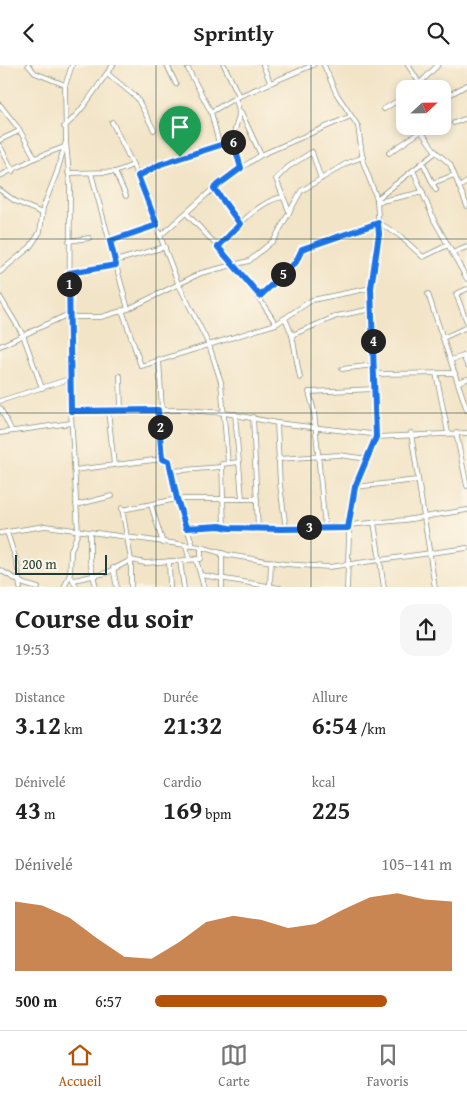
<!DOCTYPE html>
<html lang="fr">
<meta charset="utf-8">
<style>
body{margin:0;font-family:"Gentium Book Plus",serif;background:#f6f6f6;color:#222;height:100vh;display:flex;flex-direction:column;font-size:19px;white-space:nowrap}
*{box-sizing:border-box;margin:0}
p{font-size:16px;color:#767676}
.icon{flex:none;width:28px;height:28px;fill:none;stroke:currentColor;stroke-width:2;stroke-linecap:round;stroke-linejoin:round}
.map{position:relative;height:522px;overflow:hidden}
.details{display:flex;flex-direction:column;background:#fff;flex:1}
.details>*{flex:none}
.needle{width:32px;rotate:68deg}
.buttons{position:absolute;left:396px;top:15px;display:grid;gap:10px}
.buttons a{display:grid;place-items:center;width:55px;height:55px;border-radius:10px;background:#fff;box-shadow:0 2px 8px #0003;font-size:25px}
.scale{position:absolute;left:15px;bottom:12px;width:92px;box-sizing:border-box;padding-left:5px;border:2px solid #1f3d34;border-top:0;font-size:14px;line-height:18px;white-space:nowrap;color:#1f3d34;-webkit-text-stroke:4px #fcf5e5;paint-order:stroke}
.pin{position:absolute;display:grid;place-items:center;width:42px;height:42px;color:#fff;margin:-51px -21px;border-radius:50% 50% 50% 0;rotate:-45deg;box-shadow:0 0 5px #0007}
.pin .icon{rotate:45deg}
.km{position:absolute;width:25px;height:25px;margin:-12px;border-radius:50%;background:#222;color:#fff;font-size:14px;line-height:25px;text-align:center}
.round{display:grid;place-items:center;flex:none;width:52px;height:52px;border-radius:15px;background:#f6f6f6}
.head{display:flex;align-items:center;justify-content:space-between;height:85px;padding:0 15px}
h1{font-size:28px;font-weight:700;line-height:38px}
.metrics{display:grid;grid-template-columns:repeat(3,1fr);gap:8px;height:85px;padding:5px 15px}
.metrics div{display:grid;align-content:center}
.metrics b{font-size:25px;font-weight:700}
.metrics small{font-size:14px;font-weight:400}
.metrics p{font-size:14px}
.chart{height:140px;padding:10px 15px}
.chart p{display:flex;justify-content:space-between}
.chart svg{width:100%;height:90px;margin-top:5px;fill:#b45309;opacity:.7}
ul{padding:0 15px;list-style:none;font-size:16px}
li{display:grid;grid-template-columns:80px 60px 1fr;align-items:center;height:38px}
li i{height:12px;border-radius:6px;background:#b45309}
header{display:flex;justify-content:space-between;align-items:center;height:65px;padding:0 15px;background:#fff;font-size:22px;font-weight:700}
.tab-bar{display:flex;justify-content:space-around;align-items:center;height:70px;border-top:1px solid #e0e0e0;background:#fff;font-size:14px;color:#767676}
.tab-bar a{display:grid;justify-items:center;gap:2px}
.tab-bar .current{color:#b45309}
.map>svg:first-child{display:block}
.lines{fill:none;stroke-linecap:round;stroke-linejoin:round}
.street-casing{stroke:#88907e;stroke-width:5.5}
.street{stroke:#fff;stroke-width:4}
.route-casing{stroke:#fff;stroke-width:10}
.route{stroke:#1a73e8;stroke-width:6}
.grid{fill:none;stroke:#1f3d34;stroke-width:1;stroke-opacity:0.55}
</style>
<header><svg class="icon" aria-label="back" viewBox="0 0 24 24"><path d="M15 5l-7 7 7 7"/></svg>Sprintly<svg class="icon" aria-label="search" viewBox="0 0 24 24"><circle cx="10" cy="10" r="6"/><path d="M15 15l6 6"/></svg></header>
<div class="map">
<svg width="467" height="523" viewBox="0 0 467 523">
<rect width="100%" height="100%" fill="#fcf5e5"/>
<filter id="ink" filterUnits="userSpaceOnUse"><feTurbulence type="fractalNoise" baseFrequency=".02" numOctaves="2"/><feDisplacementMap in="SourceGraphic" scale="10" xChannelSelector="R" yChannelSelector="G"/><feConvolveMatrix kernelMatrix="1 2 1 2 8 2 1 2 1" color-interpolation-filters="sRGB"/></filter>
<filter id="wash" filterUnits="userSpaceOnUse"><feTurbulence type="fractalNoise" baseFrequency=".0096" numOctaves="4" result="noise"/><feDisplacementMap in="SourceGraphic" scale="20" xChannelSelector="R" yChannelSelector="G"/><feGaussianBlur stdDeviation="1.12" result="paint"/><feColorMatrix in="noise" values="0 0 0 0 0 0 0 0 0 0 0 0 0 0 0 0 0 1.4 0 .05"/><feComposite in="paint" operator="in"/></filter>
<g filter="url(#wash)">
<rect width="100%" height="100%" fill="#f2e4c7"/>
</g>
<g filter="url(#ink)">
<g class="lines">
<defs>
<g id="street">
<path d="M28,0l7,8 30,12"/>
<path d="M167,0l9,19"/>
<path d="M224,0l15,31"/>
<path d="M263,0l7,17"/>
<path d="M324,0l12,28 22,33 5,36 14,37 2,35 -8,54 5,149 -21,50 -5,23 -3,78"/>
<path d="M408,0l12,19"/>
<path d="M188,4l23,43 8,32"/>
<path d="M107,8l30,25 17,32"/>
<path d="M414,24l24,-24"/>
<path d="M442,34l25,-14"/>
<path d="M0,40l19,24 16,29 -35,18"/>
<path d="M384,44l21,-13"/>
<path d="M211,47l24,-14"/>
<path d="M241,47l20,43"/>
<path d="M112,57l21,43"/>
<path d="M454,58l13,-5"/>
<path d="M417,61l19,26 14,12 17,42"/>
<path d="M64,62c20,-17 33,-41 49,-62"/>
<path d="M0,75l19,-9"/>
<path d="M0,81l13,25"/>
<path d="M389,88l31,-21"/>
<path d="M35,93l29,-11"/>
<path d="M423,98l13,27"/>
<path d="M241,103l20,-13 90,-39"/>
<path d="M413,105l21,50 33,59"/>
<path d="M115,107l11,24"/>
<path d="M68,108l47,-1 18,-7 45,118 31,62 12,37 7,81"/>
<path d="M91,108l37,136"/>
<path d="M138,111l23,-12 72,-23"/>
<path d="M433,118l21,-8"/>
<path d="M459,122l8,-5"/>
<path d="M214,123l26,36"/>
<path d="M0,125l15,11 27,12"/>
<path d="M377,134l59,-47"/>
<path d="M377,137l46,-10"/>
<path d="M289,146l-13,-32 12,-12 24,-15 9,27"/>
<path d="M187,149l54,57 35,53"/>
<path d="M161,170l53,-47 27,-20c-3,-8 -8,-19 -8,-27 1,-19 11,-22 2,-43l78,-33"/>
<path d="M69,176l20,-3"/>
<path d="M110,176l47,-16"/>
<path d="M218,182c16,-17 41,-47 65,-50"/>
<path d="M452,188l15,-6"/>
<path d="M115,196l50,-14"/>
<path d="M0,207l30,-25 10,-15 3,-24 14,-36 9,-31 -1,-55 7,-21"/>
<path d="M69,208l47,-8"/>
<path d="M467,224l-11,5 11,28"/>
<path d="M428,229l39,116"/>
<path d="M260,231l36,-34 6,-13 77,-26 20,12 24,22 25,-12"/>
<path d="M0,232l23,38 19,53"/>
<path d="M122,245l19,56 135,-42 36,-24 59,-12"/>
<path d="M285,253l7,17 8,43"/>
<path d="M292,270l45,-19 35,-7"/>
<path d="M443,273l24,-11"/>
<path d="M0,281l69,-32 2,3h30l27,-8 73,-36 48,-12 25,-21 27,-49 46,-28 16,-6"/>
<path d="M463,291l4,9"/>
<path d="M159,294l3,51"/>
<path d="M451,295l16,-5"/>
<path d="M342,304l32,-4"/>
<path d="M436,308l12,60"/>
<path d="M374,309l81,-1"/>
<path d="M120,311l1,34"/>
<path d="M458,317l9,-3"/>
<path d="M0,336l69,-22"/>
<path d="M0,343l12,23"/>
<path d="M108,345l6,55"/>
<path d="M158,345l4,49 7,2 8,38 16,47"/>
<path d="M71,346l115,-1 39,3 52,10 94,11 5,3 91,-4"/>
<path d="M235,349l7,85"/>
<path d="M253,352l5,112"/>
<path d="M277,358l3,62 6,44"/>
<path d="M0,368l71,-10"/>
<path d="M411,368l24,155"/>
<path d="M456,368l11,53"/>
<path d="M278,394l61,-4 29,4"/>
<path d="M74,405l88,-11"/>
<path d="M171,406l50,-4"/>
<path d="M355,422l62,-7"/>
<path d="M76,440l36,-9"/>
<path d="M151,440l12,38"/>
<path d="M122,443l9,52v28"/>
<path d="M122,445l55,-11h80"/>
<path d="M374,457l10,66"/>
<path d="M348,460l57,-5 62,-10"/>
<path d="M224,462l-2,-63 17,-2"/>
<path d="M187,463l33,-2 9,2 52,1 67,-1"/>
<path d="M325,463l-11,-117 -5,-19 66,-3"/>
<path d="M7,467l10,31 3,25"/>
<path d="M0,468l45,-7 156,21 27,8 57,9 44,3 138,-19"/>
<path d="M90,468v28l6,27"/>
<path d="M186,480l3,14"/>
<path d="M222,488v35"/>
<path d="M196,494l8,29"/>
<path d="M169,496l1,27"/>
<path d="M180,496l4,27"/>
<path d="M113,503l4,20"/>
<path d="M0,505l24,14 14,4"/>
<path d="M201,510l79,13"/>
<path d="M72,513l5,10"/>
<path d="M74,515l32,-7 25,-13 14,3 56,-4v-12"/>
<path d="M270,522l1,-26"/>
<path d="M64,523l6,-14 1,-23 7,-19 -9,-153 1,-193 -4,-45"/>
</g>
</defs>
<!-- street casing -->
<use href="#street" class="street-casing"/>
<!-- street -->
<use href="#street" class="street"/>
</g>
</g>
<g class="lines" filter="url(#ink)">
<defs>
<path id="route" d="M233,76l8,27 -27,20 26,36 -22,23 42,49 36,-34 6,-13 76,-26 1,11 -8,54 5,149 -21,50 -7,41 -67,1 -52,-1 -9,-2 -34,2 -9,-29 -8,-38 -7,-2 -4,-49 -87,1 -2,-138 47,-8 -6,-24 47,-16 -19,-49 23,-12z"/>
</defs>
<!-- route casing -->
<use href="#route" class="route-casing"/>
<!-- route -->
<use href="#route" class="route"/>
</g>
<!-- grid -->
<path class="grid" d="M156,0v523M311,0v523M0,174h467M0,348h467"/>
</svg>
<div class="buttons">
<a><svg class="needle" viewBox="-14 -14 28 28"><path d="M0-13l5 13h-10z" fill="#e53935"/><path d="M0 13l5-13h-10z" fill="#767676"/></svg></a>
</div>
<div class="scale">200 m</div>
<div class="pin" style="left:180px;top:92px;background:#1e9e55"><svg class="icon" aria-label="arrive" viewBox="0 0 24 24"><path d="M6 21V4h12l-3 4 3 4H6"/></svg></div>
<b class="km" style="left:69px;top:219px">1</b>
<b class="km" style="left:160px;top:362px">2</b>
<b class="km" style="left:309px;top:462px">3</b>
<b class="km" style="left:373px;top:276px">4</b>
<b class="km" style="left:283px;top:209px">5</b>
<b class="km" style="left:233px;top:77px">6</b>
</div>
<section class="details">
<div class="head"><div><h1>Course du soir</h1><p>19:53</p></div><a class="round"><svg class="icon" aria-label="share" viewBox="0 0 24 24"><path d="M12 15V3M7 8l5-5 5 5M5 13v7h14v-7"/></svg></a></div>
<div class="metrics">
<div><p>Distance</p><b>3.12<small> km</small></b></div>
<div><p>Durée</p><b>21:32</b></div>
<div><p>Allure</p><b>6:54<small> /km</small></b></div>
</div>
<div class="metrics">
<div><p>Dénivelé</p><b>43<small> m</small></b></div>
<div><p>Cardio</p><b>169<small> bpm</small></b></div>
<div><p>kcal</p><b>225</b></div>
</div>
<div class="chart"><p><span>Dénivelé</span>105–141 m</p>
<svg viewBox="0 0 160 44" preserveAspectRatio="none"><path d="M0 44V10L10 12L20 18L30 28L40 37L50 38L60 30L70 20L80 17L90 19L100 23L110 21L120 14L130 8L140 6L150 9L160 10V44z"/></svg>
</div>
<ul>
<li><b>500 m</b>6:57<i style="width:78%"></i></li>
</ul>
</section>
<nav class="tab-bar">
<a class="current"><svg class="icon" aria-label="home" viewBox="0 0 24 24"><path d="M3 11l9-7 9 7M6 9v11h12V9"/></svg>Accueil</a>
<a><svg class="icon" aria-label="map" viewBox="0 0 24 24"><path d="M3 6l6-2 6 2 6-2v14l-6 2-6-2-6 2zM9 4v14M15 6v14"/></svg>Carte</a>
<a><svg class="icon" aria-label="saved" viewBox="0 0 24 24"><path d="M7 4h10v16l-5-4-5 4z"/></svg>Favoris</a>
</nav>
